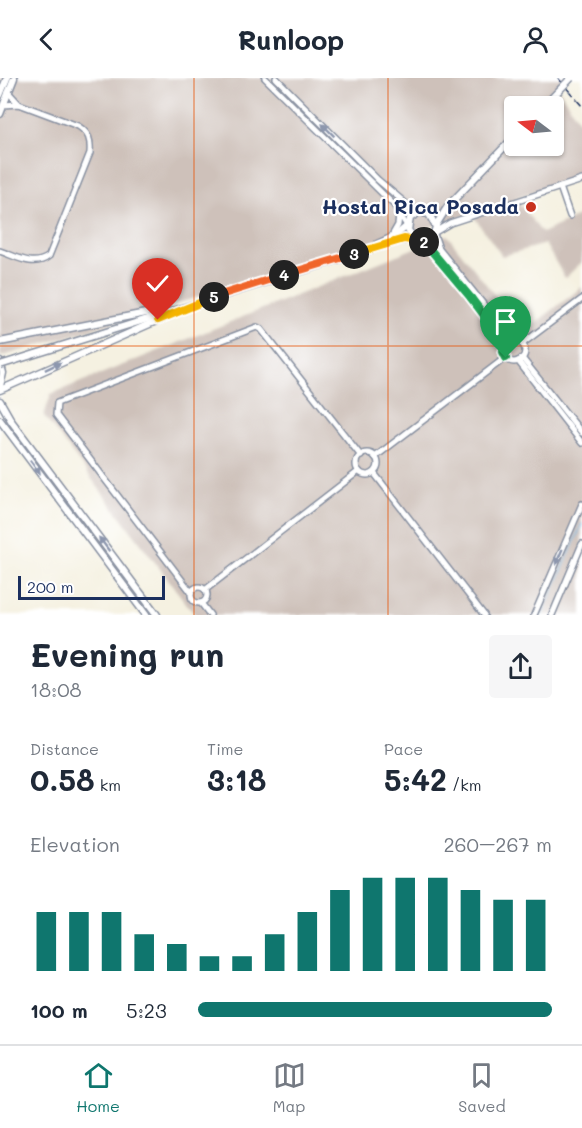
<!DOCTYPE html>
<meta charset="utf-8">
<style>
body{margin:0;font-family:Mali,sans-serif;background:#f6f6f7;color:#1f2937;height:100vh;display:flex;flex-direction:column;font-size:22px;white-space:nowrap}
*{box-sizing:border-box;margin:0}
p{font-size:20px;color:#747a83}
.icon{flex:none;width:33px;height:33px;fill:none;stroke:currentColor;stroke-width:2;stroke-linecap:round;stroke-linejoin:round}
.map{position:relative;height:537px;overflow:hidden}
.details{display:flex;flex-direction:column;background:#fff;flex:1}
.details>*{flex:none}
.needle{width:39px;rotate:286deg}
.controls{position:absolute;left:504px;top:18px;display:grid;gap:12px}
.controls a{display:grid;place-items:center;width:60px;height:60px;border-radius:6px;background:#fff;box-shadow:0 2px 4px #0004;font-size:30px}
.scale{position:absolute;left:18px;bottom:15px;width:147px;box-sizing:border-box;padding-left:6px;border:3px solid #1b2f5e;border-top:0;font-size:16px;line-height:21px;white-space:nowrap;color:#1b2f5e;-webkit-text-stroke:4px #fff;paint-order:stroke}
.pin{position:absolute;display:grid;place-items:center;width:51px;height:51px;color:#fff;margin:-62px -26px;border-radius:50% 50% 50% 0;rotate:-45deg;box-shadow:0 0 6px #0007}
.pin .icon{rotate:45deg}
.km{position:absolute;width:30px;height:30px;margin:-15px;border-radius:50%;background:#222;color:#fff;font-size:16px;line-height:30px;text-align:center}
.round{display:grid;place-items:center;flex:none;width:63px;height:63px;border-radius:6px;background:#f6f6f7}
.head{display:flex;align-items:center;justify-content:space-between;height:102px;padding:0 30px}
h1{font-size:33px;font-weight:800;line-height:45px}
.stats{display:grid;grid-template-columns:repeat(3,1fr);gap:9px;height:102px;padding:6px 30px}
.stats div{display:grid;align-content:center}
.stats b{font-size:30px;font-weight:800}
.stats small{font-size:16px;font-weight:400}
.stats p{font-size:16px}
.chart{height:168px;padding:12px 30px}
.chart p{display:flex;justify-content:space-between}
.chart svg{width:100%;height:108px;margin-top:6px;stroke:#0f766e;stroke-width:6}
ul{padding:0 30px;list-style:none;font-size:20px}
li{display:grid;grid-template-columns:96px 72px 1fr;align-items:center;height:45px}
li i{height:15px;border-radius:8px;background:#0f766e}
header{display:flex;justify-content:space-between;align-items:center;height:78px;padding:0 30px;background:#fff;font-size:27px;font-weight:800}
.tabs{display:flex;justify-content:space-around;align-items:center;height:84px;border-top:2px solid #e0e1e3;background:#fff;font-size:16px;color:#747a83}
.tabs a{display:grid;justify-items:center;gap:3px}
.tabs .on{color:#0f766e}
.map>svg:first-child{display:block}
.industrial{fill:#cec1ba;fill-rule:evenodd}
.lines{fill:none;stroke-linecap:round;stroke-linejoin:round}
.stream{stroke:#6db7e5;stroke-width:1.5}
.minor-casing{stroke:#8890a0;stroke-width:8}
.major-casing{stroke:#8890a0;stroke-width:9}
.minor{stroke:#fff;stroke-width:5}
.major{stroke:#fff;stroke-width:6}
.rail{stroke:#1b2f5e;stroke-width:1.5;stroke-dasharray:9 4.5;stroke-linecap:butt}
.major-bridge-casing{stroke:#8890a0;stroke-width:9;stroke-linecap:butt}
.major-bridge{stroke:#fff;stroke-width:6}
.oneway{fill:#8d97ae}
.split-1-casing{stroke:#fff;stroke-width:12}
.split-2-casing{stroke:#fff;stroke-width:12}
.split-3-casing{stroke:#fff;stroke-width:12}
.split-4-casing{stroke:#fff;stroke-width:12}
.split-5-casing{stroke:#fff;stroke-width:12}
.split-6-casing{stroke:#fff;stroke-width:12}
.split-1{stroke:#22a559;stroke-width:8}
.split-2{stroke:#22a559;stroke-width:8}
.split-3{stroke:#f5b400;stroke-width:8}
.split-4{stroke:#f0652b;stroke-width:8}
.split-5{stroke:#f0652b;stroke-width:8}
.split-6{stroke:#f5b400;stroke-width:8}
.grid{fill:none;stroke:#e8590c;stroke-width:1.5;stroke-opacity:0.55}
.poi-dot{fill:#c8321e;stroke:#fff;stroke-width:2}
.labels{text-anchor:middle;stroke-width:4.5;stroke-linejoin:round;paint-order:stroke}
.poi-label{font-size:20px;font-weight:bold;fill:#1b2f5e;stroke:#fff;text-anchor:end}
</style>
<header><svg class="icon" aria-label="back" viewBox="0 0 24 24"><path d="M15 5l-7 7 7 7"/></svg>Runloop<svg class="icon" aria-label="person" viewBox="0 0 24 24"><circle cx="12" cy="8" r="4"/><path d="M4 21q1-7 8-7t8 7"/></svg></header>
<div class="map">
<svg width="582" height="537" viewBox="0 0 582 537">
<rect width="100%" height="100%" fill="#fff"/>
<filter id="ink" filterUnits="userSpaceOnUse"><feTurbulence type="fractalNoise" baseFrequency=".0167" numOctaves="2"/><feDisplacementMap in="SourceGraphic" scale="12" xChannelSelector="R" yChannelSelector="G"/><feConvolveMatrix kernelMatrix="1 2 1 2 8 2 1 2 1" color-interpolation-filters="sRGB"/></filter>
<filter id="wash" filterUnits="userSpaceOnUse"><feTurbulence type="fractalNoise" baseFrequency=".008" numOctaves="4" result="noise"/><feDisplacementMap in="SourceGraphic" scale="24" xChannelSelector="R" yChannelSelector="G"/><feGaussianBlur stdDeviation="1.35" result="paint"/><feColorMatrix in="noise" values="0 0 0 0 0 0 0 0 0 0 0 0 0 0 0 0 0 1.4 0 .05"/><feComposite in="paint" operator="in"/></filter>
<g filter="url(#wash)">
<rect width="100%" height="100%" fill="#f5f1e1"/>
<!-- industrial -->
<g class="industrial">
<path d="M0,0h565l-8,9 25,38v53l-67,20 27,35 40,-19v48l-17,16 -20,-34 -43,12 -30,-42 -472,143zM514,28h40v40h-40z"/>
<path d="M447,157l77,97 58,-45v328h-387l-151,-199 7,-22z"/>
</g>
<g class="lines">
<!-- stream -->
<path class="stream" d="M542,537l40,-91"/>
</g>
</g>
<g filter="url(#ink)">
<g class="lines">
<defs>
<g id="minor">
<path d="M265,0l129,127 13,21"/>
<path d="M276,0l102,102 39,33"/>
<path d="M8,14l11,12"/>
<path d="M560,109l10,29"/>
<path d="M435,154l15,-9 132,-43"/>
<path d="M434,156l5,15 73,91"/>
<path d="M390,161l8,-14 1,-10"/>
<path d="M422,163l13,11 71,92"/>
<path d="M0,173c17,6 34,17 49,5l41,-103c1,-13 -1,-20 -12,-27l-59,-22 -16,1"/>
<circle cx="514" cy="273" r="11"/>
<path d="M522,266l60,-45"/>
<path d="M522,280l60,75"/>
<path d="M518,283l64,82"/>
<circle cx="367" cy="386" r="11"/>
<path d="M375,379l130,-99"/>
<path d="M374,395l110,142"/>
<circle cx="199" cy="517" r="8"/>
<path d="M205,512l154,-119"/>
<path d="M191,514l-135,-177 1,-12 200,-76 4,2 100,127"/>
<path d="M201,525l9,12"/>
<path d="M534,537l48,-111"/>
<path d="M552,537l30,-71"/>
</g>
<g id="major">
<path d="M0,17l7,-17"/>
<path d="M0,36l14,-36"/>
<path d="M436,147l12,-19 66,-69"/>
<path d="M377,166l18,-8 12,-10"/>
<path d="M0,264l156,-31"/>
<path d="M16,282l382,-119c15,-4 33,7 38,-14l-7,-13 -9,-2 -10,6 -2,12 6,9"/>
<path d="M0,284l3,11 -3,13"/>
<path d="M0,312l170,-75"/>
<path d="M0,323l12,21 145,193"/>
<path d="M0,342l146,195"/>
</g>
</defs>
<!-- minor casing -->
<use href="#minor" class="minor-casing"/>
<!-- major casing -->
<use href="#major" class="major-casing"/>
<!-- minor -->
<use href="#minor" class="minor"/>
<!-- major -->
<use href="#major" class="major"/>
<!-- rail -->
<path class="rail" d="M558,0l24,28"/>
<defs>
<g id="major-bridge">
<path d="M544,28l27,-28"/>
<path d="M0,287l16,-5"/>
</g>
</defs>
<!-- major-bridge casing -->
<use href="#major-bridge" class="major-bridge-casing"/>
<!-- major-bridge -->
<use href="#major-bridge" class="major-bridge"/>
</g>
<!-- one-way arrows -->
<defs><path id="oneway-solid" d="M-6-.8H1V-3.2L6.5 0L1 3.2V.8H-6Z" transform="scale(1.5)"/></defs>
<g class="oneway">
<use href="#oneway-solid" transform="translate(328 52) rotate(-135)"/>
<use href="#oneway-solid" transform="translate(53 288) rotate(-25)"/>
<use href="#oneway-solid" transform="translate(35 389) rotate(53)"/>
<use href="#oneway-solid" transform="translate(104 466) rotate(-127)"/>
<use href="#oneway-solid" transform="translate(559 479) rotate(113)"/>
</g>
</g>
<g class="lines" filter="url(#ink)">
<defs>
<path id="split-1" d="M471,220l35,46 -3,8 3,6"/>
<path id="split-2" d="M424,164l47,56"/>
<path id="split-3" d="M354,176l50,-15 20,3"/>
<path id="split-4" d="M284,197l70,-21"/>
<path id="split-5" d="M214,219l70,-22"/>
<path id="split-6" d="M158,242l56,-23"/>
</defs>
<!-- split-1 casing -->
<use href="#split-1" class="split-1-casing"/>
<!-- split-2 casing -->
<use href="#split-2" class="split-2-casing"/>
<!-- split-3 casing -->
<use href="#split-3" class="split-3-casing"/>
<!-- split-4 casing -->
<use href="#split-4" class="split-4-casing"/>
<!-- split-5 casing -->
<use href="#split-5" class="split-5-casing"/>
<!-- split-6 casing -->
<use href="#split-6" class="split-6-casing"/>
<!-- split-1 -->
<use href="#split-1" class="split-1"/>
<!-- split-2 -->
<use href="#split-2" class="split-2"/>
<!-- split-3 -->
<use href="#split-3" class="split-3"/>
<!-- split-4 -->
<use href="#split-4" class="split-4"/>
<!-- split-5 -->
<use href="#split-5" class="split-5"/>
<!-- split-6 -->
<use href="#split-6" class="split-6"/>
</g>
<!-- grid -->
<path class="grid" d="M194,0v537M388,0v537M0,268h582"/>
<!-- markers -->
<circle class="poi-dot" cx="531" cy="129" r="6"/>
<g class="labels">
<!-- poi labels -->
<g class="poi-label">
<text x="519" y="136">Hostal Rica Posada</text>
</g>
</g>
</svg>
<div class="controls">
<a><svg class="needle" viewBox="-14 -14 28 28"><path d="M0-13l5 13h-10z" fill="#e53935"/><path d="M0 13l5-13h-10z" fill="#747a83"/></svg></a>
</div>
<div class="scale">200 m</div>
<div class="pin" style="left:506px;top:280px;background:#1e9e55"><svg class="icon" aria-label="arrive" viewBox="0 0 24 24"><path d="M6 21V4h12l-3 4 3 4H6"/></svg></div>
<div class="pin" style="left:158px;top:242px;background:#d93025"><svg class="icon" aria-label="check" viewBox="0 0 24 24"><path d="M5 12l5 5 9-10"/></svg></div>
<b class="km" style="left:424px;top:164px">2</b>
<b class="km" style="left:354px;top:176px">3</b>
<b class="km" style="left:284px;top:197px">4</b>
<b class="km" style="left:214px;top:219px">5</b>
</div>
<section class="details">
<div class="head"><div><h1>Evening run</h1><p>18:08</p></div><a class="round"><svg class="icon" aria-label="share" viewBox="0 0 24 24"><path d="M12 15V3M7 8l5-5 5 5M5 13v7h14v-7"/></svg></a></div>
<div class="stats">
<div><p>Distance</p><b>0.58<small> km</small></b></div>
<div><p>Time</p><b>3:18</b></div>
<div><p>Pace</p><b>5:42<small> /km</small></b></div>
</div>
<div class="chart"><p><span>Elevation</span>260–267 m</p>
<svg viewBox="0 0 160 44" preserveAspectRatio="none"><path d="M5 44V20M15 44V20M25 44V20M35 44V29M45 44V33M55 44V38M65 44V38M75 44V29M85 44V20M95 44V11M105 44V6M115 44V6M125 44V6M135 44V11M145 44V15M155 44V15"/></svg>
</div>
<ul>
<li><b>100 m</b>5:23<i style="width:100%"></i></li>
</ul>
</section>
<nav class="tabs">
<a class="on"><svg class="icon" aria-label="home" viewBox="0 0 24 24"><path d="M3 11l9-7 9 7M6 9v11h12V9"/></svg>Home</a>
<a><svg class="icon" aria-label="map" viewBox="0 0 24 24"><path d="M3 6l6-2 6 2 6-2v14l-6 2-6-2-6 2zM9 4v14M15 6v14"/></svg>Map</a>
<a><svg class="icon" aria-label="saved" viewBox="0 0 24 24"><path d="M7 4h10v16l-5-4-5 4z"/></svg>Saved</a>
</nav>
